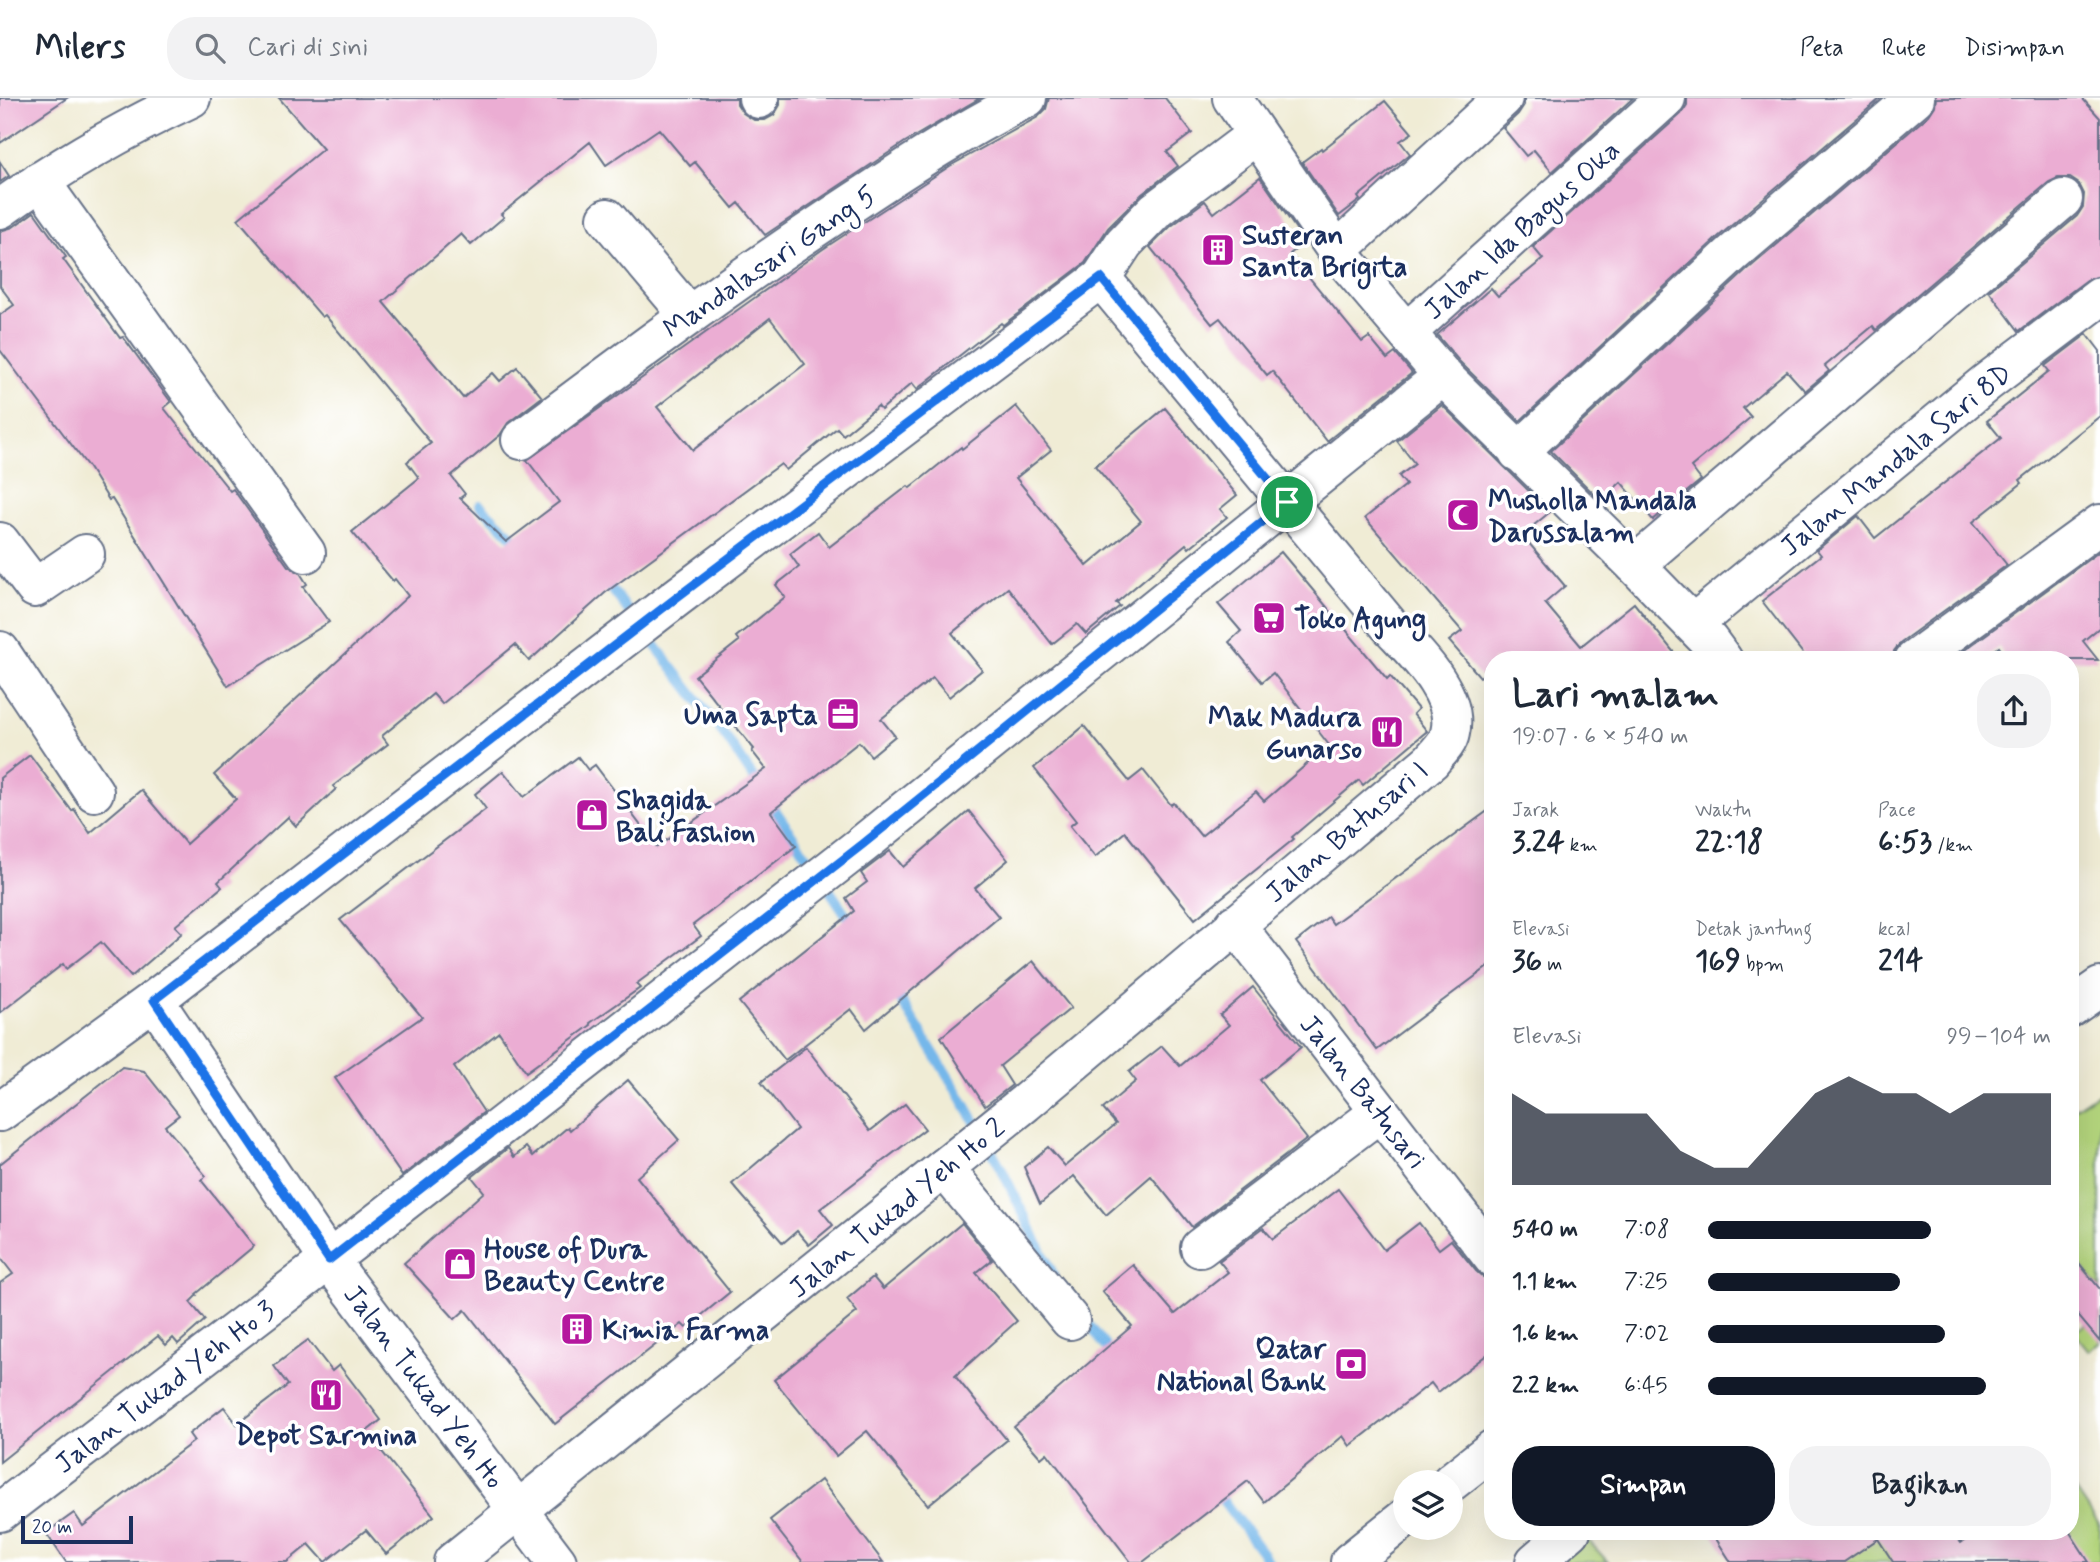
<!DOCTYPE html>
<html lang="id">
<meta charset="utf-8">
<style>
body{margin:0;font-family:Mynerve,sans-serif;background:#f2f2f3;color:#1f2937;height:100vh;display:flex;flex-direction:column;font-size:26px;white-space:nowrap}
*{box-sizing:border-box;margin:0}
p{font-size:23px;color:#747a83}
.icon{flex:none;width:38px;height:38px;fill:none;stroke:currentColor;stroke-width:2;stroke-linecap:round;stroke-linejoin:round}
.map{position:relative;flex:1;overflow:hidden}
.side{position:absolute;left:1484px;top:553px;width:595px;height:889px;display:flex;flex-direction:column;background:#fff;border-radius:28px;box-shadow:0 7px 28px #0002}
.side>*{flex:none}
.controls{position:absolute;left:1393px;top:1372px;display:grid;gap:14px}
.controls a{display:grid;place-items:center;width:70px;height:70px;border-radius:50%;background:#fff;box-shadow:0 7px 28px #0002;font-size:35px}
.scale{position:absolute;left:21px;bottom:18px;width:112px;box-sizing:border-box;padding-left:7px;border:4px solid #1b2f5e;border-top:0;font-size:19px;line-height:24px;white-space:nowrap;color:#1b2f5e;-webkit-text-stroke:5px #fff;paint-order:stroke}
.pin{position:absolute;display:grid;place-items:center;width:60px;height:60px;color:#fff;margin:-30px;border:4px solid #fff;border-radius:50%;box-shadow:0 2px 7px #0007}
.round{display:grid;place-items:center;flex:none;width:74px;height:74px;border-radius:28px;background:#f2f2f3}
.head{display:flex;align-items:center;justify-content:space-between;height:119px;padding:0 28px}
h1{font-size:38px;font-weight:800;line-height:52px}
.stats{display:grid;grid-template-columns:repeat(3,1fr);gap:10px;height:119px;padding:7px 28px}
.stats div{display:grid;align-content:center}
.stats b{font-size:30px;font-weight:800}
.stats small{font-size:19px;font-weight:400}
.stats p{font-size:19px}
.chart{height:196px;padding:14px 28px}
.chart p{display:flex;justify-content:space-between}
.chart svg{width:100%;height:126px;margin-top:7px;fill:#111827;opacity:.7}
.button{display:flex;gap:14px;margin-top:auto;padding:14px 28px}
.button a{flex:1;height:80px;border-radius:28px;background:#111827;color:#fff;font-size:28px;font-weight:800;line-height:80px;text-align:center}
.button a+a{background:#f2f2f3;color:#1f2937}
ul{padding:0 28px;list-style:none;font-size:23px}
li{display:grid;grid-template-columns:112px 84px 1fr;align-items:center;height:52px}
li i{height:18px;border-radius:9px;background:#111827}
header{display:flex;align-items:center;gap:42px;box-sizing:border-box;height:98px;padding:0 35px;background:#fff;border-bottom:2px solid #e0e1e3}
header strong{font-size:33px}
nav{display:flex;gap:38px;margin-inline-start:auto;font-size:24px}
.search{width:490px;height:63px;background:#f2f2f3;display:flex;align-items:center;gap:18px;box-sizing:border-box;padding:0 24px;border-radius:28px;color:#747a83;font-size:26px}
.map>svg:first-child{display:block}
.green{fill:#b3d47c;stroke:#67826d;stroke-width:2}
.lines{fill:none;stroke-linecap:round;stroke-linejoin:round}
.stream{stroke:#75b7ea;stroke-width:10}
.building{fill:#ebadd3;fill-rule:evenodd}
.minor-casing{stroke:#667188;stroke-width:42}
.major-casing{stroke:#667188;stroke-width:42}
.minor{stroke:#fff;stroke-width:38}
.major{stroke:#fff;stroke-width:38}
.route-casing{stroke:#fff;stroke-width:14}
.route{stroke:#1a73e8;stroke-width:9}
.labels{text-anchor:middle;stroke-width:7;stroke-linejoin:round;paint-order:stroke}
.street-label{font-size:28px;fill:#1b2f5e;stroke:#fff}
.poi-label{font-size:28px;font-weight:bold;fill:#1b2f5e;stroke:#fff;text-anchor:start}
</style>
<header>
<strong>Milers</strong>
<div class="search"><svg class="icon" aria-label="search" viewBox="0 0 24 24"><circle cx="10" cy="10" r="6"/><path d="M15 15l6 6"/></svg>Cari di sini</div>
<nav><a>Peta</a><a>Rute</a><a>Disimpan</a></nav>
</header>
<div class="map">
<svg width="2100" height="1464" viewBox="0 0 2100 1464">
<rect width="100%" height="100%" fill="#fff"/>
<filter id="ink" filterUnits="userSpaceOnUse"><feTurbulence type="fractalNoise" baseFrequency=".0143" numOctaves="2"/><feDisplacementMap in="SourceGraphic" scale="14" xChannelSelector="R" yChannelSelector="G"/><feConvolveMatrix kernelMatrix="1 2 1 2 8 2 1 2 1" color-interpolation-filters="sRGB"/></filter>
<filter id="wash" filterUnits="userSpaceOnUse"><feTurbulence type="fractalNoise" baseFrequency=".00686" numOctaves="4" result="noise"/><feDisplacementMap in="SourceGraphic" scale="28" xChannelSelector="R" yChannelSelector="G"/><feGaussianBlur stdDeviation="1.57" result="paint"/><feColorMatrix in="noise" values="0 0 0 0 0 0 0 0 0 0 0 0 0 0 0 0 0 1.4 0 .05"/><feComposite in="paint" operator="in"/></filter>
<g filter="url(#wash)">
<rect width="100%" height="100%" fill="#f0ecd5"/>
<!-- green -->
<g class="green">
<path d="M2100,993v198l-16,-20 -14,-2v-156z"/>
<path d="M2100,1217v28l-11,8 -15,-19z"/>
<path d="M2070,1383l30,45v36h-354l-10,-30 334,-1z"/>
<path d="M1586,1440l22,24h-52z"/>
</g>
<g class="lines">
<!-- stream -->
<g class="stream">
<path d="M480,407l42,41"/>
<path d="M603,480l123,159 129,191"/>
<path d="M894,891l65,105 40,70 54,110"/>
<path d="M1080,1215l35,46"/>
<path d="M1216,1393l53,71"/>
</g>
</g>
<g id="blocks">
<!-- building -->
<g class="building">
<path d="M0,0h67l-67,45z"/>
<path d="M279,0h458v6l6,9 11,7h11l9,-5 6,-10v-7h200l-75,44 -140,93 -26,-32 -6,5 -38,-46 -5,4 -31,-37 -53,36 -16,-23 -89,72 3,3 -33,28 -10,-11 -78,68 80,96 30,-25 7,8 17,-14 25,30 -34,26 -8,12 -49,41 14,18 -5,4 46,44 53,-40 -32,-42 296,-211 127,-83 88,-49 8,-8 3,-11h116l27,35 -25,19 11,14 -36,28 -34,34 -23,35 -82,62 -2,-2 -84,66 -5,-6 -31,27 -3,-4 -35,29 -6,-7 -51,42 -5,-6 -176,129 -76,68 -14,-16 -73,59 -9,-10 -51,42 6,8 -55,42 3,3 -40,37 -8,-9 -70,65 4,5 -47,39 7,7 -51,44 -30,-35 -35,27 -3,-5 -63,49v-235l30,-23 42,56 2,-2 16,24 51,-43 45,54 50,-45 -22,-24 194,-179 -13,-17 -2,2 -41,-49 67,-54 -12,-16 24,-19 -106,-128 -3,2 -84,-98 85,-70zM770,220l35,46 -112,86 -36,-43z"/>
<path d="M1524,0h109l-81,74 -18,-22 -8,6 -23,-28 15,-14 6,-9z"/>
<path d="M1687,0h194l-163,139 -198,184 -61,-60 -22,-26 54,-47 7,8 45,-37 -10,-12 148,-133 6,-9z"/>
<path d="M1936,0h146l18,20v158l-13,4 -68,51 -30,-40 88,-75 6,-9 1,-13 -5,-10 -9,-6h-12l-9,4 -173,148 -3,-4 -48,40 4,5 -24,20 -18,-20 -44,37 8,9 -60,50 10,13 -48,40 -32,-38 -20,19 -50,-50 196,-181 182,-155 6,-9z"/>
<path d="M1385,3l27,32 -12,8 10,13 -52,43 2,3 -21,16 -37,-54 19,-14 1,2z"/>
<path d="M0,64l9,14 -9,6z"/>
<path d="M1260,79l45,65 -15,12 72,88 7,-5 18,22 8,-6 17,20 -85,68 -55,-70 -5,4 -47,-57 -8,6 -62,-77 20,-20 35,-26 9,12z"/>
<path d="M34,114l32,45 -3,2 57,79 3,-1 48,65 -7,6 66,83 3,-2 55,77 12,7 7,11 -4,3 26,35 -101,64 -116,-187 -3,1 -20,-32 -89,-118v-35l14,-10 -14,-19v-55l13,-4z"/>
<path d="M2087,236l13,17v65l-80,64 2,3 -49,39 34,43 -106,77 -7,9 -1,9h-85l-46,-59 59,-46 -4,-5 41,-34 17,22 126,-100 -14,-17 62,-50 -4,-5z"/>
<path d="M1442,307l108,107 -28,23 43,51 -20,17 36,43 53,-43 46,57h-187v7l-13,10 -31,-36 13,-10 -97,-113 41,-33 -7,-9 16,-12 -18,-23z"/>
<path d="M1016,308l35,44 -35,28 71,88 54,-45 -46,-55 70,-58 72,87 -17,14 7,8 -38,31 -3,-4 -70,59 4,3 -34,28 -9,-10 -25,20 -44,-56 -56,45 30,37 -33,27 -16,-19 -52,41 14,17 -24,20 -12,-14 -88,70 25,34 -103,79 8,11 -65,48 4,4 -50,35 1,2 -65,47 -27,-40 -45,35 30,45 -82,64 -67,-98 87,-61 -82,-97 146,-111 -11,-15 28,-23 21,26 54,-40 10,13 7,-5 62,82 109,-78 -14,-18 2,-2 -59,-73 44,-35 -3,-4 49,-40 -9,-12 23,-18 -9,-13 28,-22 11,15 79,-61 2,2 51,-41 1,2z"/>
<path d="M2100,453v76l-17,14 15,19h-90l-9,-13 -17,13h-31z"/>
<path d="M1281,454l106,127 3,-3 28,33 -5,5 14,17 -64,54 -4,-5 -67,57 2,2 -99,80 -70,-87 -30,25 -25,-31 6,-5 -42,-53 50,-42 45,55 14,-11 28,35 3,-2 27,33 55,-44 8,9 65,-56 -56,-72 -11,9 -33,-40 12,-11 -23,-27z"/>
<path d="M1493,709v156l-116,87 -81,-108 32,-25 5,7z"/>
<path d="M969,713l39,49 -33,28 24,29 -133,112 -15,-20 -66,51 -46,-58 115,-91 -8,-13 21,-16 -6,-9 29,-22 13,16z"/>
<path d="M1033,863l38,47 -71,58 12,19 -27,21 -44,-69z"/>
<path d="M1253,889l48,60 -41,33 47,59 -115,88 -41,-51 -45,39 -32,-39 -34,28 -16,-37 24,-20 17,19 51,-42 -13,-15 33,-28 -7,-9 33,-26 18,20 49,-41 -9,-10z"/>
<path d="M806,949l64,84 35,-27 20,25 -105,80 13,16 -24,20 -12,-14 -14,12 -51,-59 65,-55 -36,-47z"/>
<path d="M122,969l22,4 35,44 -14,11 41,50 -5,4 53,66 -58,48 1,1 -7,7 15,18 -27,24 -5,-6 -7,7 -8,-9 -158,126v-179l13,-9 -13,-17v-93z"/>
<path d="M628,982l51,60 -42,37 93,115 -44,36 -4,-4 -127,100 -90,-114 -10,9 -51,-56 80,-71 -12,-15 36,-29 6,9 12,-10 7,9 35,-29 2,3z"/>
<path d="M1338,1091l46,61 35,-27 20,26 12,-9 25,31 8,7 6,1 3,4v67l-55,42 -7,-9 -81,63 -7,-10 -79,66 -16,-21 -105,81h-12l-84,-109 -6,5 -27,-31 118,-101 -30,-35 31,-26 42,49 53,-42 -9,-11 44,-33 10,11z"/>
<path d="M962,1125l30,37 -16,13 41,48 -62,55 52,64 -79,65 -61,-74 -31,25 -62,-76 83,-68 -10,-13 26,-22 10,12z"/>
<path d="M2070,1154l30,37v53l-30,-36z"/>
<path d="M308,1242l24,31 7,-6 42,55 -15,12 68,84 -48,38 -20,-24 -41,32 -16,-18 -22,18h-221l-20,-29 28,-20 9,13 111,-85 -5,-7 35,-27 13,17 51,-39 -14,-19z"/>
<path d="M821,1382l62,82h-80l-33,-42z"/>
<path d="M1711,1433h241l9,12 18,-12h90l20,31h-196l-15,-23 -34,23h-113z"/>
</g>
</g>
</g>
<g filter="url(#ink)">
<use href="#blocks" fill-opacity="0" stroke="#667188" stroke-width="2"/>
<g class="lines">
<defs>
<g id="minor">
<path d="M758,0l1,1"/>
<path d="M1232,0l105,153 106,125 192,189 74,76 14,19"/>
<path d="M40,83l266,372"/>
<path d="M0,111c60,-43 124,-80 191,-111"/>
<path d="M607,120l81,96"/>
<path d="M1337,153l166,-153"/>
<path d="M1407,234l259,-234"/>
<path d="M521,342c109,-82 218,-163 333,-238 56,-37 112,-74 173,-104"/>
<path d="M1518,354l214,-198 183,-156"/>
<path d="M0,444l35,46 50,-34"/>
<path d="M1635,467l428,-366"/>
<path d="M1693,526l293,-241 114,-86"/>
<path d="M0,553l94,141"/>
<path d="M1914,562l186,-136"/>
<path d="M1235,826l258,334"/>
<path d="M154,902l175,260 228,302"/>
<path d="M0,1014l154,-112 522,-402 425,-320 23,-35 31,-32 101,-76"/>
<path d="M944,1070l126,152"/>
<path d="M1200,1150l180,-136"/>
<path d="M0,1414l329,-252 534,-416 580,-468"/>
<path d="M453,1464l572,-459 406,-342c7,-9 17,-17 19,-28 10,-39 -37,-82 -61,-108l-288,-347"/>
<path d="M1535,1464l36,-31"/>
</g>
<g id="major">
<path d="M2070,910l30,-21"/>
<path d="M1451,1384l42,-33"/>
<path d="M1350,1464l55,-44"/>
</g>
</defs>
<!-- minor casing -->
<use href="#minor" class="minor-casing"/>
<!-- major casing -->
<use href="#major" class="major-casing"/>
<!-- minor -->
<use href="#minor" class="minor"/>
<!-- major -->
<use href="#major" class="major"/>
</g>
</g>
<g class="lines" filter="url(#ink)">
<defs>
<path id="route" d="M1101,180l186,224 -424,342 -534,416 -175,-260 522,-402z"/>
</defs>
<!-- route casing -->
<use href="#route" class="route-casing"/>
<!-- route -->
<use href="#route" class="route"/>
</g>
<!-- icons -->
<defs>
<symbol id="building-square" viewBox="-11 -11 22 22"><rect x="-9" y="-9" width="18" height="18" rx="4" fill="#b5179e" stroke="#fff"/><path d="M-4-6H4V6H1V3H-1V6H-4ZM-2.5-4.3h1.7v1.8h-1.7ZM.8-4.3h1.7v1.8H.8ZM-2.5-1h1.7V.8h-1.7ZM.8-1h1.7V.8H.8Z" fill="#fff"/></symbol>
<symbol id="mosque-square" viewBox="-11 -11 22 22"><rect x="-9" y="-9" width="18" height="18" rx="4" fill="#b5179e" stroke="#fff"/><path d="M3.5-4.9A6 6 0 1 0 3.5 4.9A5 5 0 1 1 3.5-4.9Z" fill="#fff"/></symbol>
<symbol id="supermarket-square" viewBox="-11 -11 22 22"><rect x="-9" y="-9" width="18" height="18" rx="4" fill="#b5179e" stroke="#fff"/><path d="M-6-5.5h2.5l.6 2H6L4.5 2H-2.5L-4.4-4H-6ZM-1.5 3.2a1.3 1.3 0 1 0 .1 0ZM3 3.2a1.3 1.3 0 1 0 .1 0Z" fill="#fff"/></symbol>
<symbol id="office-square" viewBox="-11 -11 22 22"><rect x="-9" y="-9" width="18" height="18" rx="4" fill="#b5179e" stroke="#fff"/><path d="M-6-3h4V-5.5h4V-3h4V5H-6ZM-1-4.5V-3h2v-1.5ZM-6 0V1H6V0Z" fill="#fff"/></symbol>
<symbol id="restaurant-square" viewBox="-11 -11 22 22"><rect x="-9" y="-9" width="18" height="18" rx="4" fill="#b5179e" stroke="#fff"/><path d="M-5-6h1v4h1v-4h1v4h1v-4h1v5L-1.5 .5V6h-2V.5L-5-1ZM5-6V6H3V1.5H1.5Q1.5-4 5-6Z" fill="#fff"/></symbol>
<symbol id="shop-square" viewBox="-11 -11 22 22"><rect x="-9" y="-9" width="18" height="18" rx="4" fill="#b5179e" stroke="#fff"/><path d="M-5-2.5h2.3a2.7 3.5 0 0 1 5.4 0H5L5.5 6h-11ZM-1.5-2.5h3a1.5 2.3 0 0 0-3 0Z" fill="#fff"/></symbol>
<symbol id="bank-square" viewBox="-11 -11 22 22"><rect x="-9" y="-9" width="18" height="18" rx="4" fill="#b5179e" stroke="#fff"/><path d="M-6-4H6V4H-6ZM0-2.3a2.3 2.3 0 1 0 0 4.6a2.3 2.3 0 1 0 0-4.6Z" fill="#fff"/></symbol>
</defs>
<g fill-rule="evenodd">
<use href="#building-square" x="1199" y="133" width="38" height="38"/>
<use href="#mosque-square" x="1444" y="398" width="38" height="38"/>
<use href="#supermarket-square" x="1250" y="501" width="38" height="38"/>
<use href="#office-square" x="824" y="597" width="38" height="38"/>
<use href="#restaurant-square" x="1368" y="615" width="38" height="38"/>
<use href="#shop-square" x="573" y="698" width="38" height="38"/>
<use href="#shop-square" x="441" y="1147" width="38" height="38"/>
<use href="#building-square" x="558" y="1212" width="38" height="38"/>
<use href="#bank-square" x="1332" y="1247" width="38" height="38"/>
<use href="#restaurant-square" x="307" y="1278" width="38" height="38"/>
</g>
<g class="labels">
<!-- street labels -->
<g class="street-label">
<text transform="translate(1521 131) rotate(-42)" y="10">Jalan Ida Bagus Oka</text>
<text transform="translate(769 163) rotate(-34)" y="10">Mandalasari Gang 5</text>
<text transform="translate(1895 361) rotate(-39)" y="10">Jalan Mandala Sari 8D</text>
<text transform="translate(1346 733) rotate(-40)" y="10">Jalan Batusari I</text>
<text transform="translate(1364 993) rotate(52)" y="10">Jalan Batusari</text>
<text transform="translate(896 1109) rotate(-39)" y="10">Jalan Tukad Yeh Ho 2</text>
<text transform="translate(164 1288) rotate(-37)" y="10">Jalan Tukad Yeh Ho 3</text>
<text transform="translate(425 1288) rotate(53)" y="10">Jalan Tukad Yeh Ho</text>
</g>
<!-- poi labels -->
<g class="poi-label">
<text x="1242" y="146">Susteran<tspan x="1242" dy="32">Santa Brigita</tspan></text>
<text x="1488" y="411">Musholla Mandala<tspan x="1488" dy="32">Darussalam</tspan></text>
<text x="1294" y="530">Toko Agung</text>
<text x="818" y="626" text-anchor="end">Uma Sapta</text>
<text x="1362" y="628" text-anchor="end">Mak Madura<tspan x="1362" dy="32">Gunarso</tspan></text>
<text x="616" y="711">Shagida<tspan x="616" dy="32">Bali Fashion</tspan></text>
<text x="484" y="1160">House of Dura<tspan x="484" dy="32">Beauty Centre</tspan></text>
<text x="602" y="1241">Kimia Farma</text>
<text x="1326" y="1260" text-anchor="end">Qatar<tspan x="1326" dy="32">National Bank</tspan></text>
<text x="326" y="1346" text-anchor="middle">Depot Sarmina</text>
</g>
</g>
</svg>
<div class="controls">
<a><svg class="icon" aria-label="layers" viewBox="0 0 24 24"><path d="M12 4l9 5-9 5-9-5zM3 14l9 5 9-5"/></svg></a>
</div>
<div class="scale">20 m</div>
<div class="pin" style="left:1287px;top:404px;background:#1e9e55"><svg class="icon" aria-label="arrive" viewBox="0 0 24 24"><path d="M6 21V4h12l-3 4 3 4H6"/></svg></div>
<section class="side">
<div class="head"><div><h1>Lari malam</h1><p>19:07 · 6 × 540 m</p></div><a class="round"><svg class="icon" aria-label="share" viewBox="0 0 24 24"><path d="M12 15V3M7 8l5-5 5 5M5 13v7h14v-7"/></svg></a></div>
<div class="stats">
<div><p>Jarak</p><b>3.24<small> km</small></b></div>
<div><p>Waktu</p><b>22:18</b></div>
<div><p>Pace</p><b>6:53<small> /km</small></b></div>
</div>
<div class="stats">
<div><p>Elevasi</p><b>36<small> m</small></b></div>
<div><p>Detak jantung</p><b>169<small> bpm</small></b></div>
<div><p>kcal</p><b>214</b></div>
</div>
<div class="chart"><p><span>Elevasi</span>99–104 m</p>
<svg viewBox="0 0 160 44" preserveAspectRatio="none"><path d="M0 44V12L10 19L20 19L30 19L40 19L50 32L60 38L70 38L80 25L90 12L100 6L110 12L120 12L130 19L140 12L150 12L160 12V44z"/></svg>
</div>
<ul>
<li><b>540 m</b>7:08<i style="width:65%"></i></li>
<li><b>1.1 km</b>7:25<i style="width:56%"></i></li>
<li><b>1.6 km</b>7:02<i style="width:69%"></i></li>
<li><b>2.2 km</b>6:45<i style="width:81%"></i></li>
</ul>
<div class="button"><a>Simpan</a><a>Bagikan</a></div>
</section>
</div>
